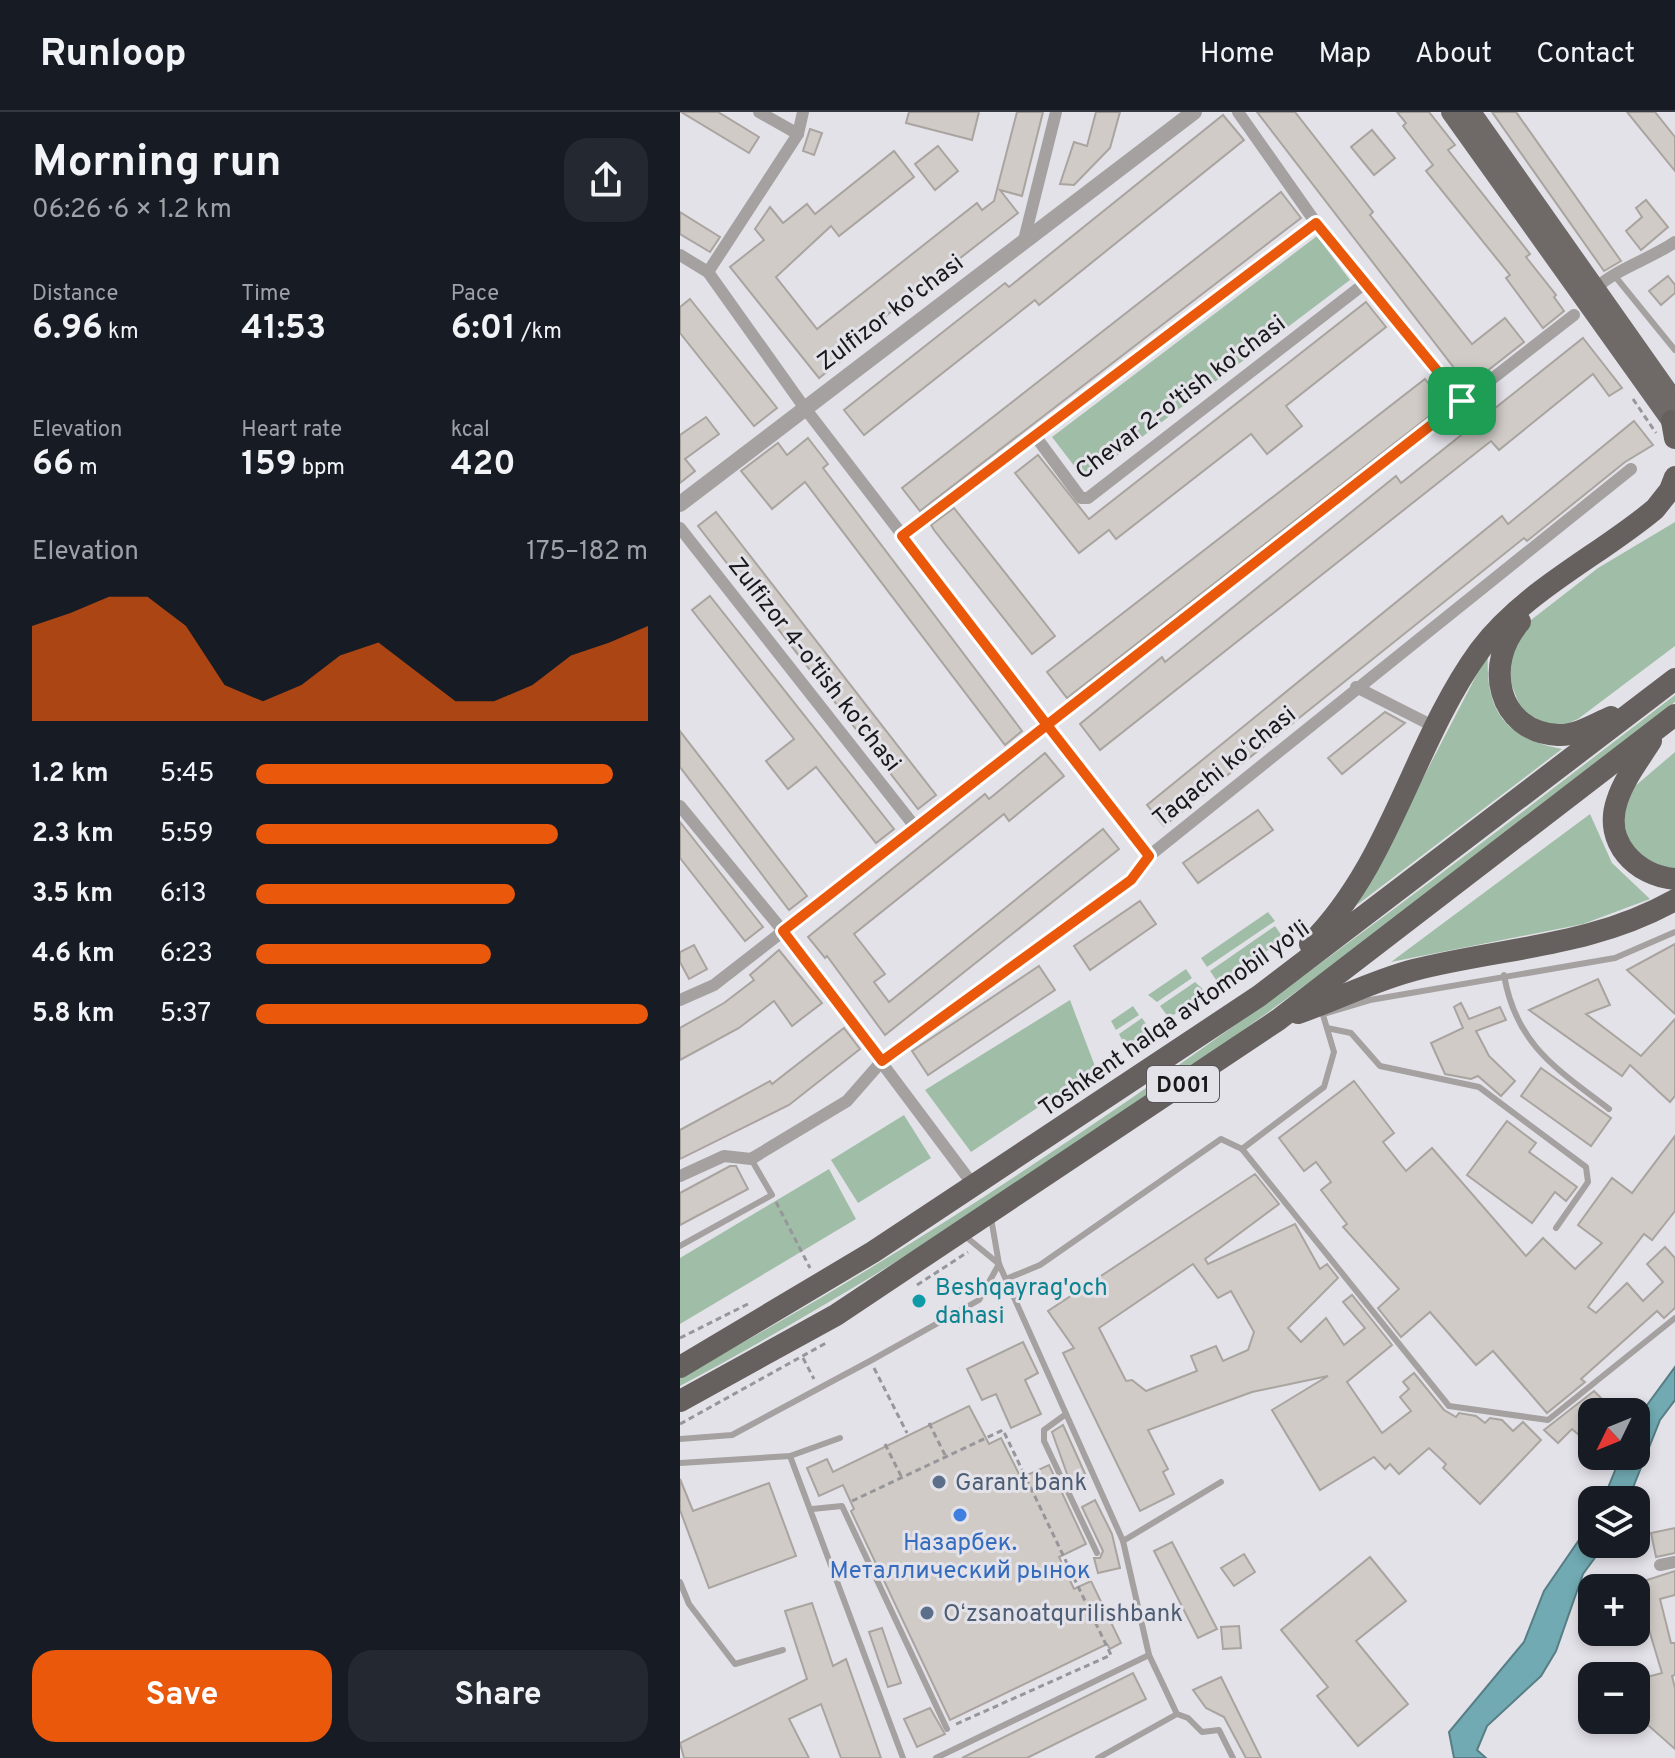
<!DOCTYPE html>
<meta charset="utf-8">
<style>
body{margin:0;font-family:Overpass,sans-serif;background:#242831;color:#f1f3f6;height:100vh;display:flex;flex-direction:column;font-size:30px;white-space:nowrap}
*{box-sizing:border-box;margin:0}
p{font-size:26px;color:#9ea1a6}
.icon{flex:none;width:44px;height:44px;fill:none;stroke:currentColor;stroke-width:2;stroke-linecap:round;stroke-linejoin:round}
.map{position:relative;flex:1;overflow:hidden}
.details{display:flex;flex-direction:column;background:#171b24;width:680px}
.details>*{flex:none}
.needle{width:52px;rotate:227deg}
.buttons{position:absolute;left:898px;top:1286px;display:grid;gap:16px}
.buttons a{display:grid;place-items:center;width:72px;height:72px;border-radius:16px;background:#171b24;box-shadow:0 4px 12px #0003;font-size:40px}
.pin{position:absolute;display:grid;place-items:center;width:68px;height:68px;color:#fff;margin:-34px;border-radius:16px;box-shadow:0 4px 12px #0006}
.round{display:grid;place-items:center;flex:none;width:84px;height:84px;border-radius:24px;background:#242831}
.head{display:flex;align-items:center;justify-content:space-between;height:136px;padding:0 32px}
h1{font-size:44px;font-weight:700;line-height:60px}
.stats{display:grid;grid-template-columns:repeat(3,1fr);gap:12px;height:136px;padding:8px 32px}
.stats div{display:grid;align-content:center}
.stats b{font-size:34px;font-weight:700}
.stats small{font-size:22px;font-weight:400}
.stats p{font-size:22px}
.chart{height:224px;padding:16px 32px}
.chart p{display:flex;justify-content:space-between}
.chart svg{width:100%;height:144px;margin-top:8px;fill:#ea580c;opacity:.7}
.button{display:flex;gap:16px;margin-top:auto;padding:16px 32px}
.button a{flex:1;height:92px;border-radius:24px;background:#ea580c;color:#fff;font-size:32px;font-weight:700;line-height:92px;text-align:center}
.button a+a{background:#242831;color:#f1f3f6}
ul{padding:0 32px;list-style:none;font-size:26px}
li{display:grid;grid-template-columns:128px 96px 1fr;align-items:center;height:60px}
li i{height:20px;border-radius:10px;background:#ea580c}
header{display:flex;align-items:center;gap:48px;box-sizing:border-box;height:112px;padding:0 40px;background:#171b24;border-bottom:2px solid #363941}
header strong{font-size:38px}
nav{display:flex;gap:44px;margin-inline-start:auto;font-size:28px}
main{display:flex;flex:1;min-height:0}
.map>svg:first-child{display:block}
.green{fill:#a0bea7}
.water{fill:#71aab2;stroke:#577e85;stroke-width:2}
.building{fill:#d0cbc6;stroke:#a9a49f;stroke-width:2;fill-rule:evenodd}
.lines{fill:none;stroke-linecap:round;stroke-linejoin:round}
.path{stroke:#97969b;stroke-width:3;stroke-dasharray:6 4;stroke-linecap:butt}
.service{stroke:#a4a1a0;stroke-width:6}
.minor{stroke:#a4a1a0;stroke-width:12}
.tertiary{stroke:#a4a1a0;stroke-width:16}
.primary{stroke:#6f6a68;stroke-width:20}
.trunk{stroke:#66605e;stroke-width:22}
.route-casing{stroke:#fff;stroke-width:16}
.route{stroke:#ea580c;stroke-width:10}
.culture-dot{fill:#0f9aa8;stroke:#e4e2e9;stroke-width:3}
.service-dot{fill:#5c6f8a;stroke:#e4e2e9;stroke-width:3}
.shop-dot{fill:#3f7fe0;stroke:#e4e2e9;stroke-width:3}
.labels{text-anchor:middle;stroke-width:6;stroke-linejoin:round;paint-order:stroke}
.shield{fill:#e4e2e9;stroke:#565559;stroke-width:2}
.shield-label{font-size:22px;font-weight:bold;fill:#19191b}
.street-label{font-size:24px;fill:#19191b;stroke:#e4e2e9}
.culture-label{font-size:24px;fill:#0d838f;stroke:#e4e2e9;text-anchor:start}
.service-label{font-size:24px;fill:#4e5e75;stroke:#e4e2e9;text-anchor:start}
.shop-label{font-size:24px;fill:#366cbe;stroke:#e4e2e9}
</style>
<header>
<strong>Runloop</strong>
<nav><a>Home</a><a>Map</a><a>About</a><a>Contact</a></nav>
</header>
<main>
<section class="details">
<div class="head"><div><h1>Morning run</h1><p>06:26 · 6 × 1.2 km</p></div><a class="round"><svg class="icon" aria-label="share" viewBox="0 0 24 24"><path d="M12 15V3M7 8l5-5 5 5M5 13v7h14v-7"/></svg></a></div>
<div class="stats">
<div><p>Distance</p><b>6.96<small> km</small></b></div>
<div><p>Time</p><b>41:53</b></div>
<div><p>Pace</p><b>6:01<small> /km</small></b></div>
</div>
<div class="stats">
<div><p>Elevation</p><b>66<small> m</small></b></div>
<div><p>Heart rate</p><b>159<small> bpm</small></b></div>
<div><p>kcal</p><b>420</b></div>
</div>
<div class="chart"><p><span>Elevation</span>175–182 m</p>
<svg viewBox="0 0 160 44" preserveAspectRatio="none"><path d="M0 44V15L10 11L20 6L30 6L40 15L50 33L60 38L70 33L80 24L90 20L100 29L110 38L120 38L130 33L140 24L150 20L160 15V44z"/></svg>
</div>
<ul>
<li><b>1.2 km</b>5:45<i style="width:91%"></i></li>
<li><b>2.3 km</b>5:59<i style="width:77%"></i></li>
<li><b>3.5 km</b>6:13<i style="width:66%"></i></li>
<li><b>4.6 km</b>6:23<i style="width:60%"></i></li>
<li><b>5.8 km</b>5:37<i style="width:100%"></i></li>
</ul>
<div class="button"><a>Save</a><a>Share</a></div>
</section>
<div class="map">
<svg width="995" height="1646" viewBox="0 0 995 1646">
<rect width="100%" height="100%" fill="#e4e2e9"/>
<!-- green -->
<g class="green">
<path d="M637,124l33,44 -265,200 -33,-43z"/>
<path d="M995,410v124l-97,73 -16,7 -17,-2 -24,-15 -14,-36 15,-43 9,-10 67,-52z"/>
<path d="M808,541c-3,57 16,85 74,96l-205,156z"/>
<path d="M995,583v7c-316,250 -639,493 -995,684v-9c356,-191 676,-437 995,-682z"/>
<path d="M995,640v119l-43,-18 -10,-38 12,-28z"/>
<path d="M910,702l22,49 38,36 -67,25 -192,38z"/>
<path d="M588,800l7,9 -68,46 -6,-9z"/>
<path d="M595,814l9,13 -65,45 -9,-13z"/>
<path d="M506,857l6,9 -35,24 -9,-7z"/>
<path d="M515,870l11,10 -37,26 -9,-12z"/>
<path d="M390,888l26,69 -125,83 -46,-62z"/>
<path d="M453,894l6,9 -23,15 -5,-9z"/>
<path d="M462,906l9,13 -25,17 -7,-14z"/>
<path d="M224,1003l27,43 -73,45 -27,-43z"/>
<path d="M149,1057l27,50 -176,105v-66z"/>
</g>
<!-- water -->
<g class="water">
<path d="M995,1255v33l-15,20 -32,80h-25l18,-44h15v-36z"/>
<path d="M912,1409v23h13l-22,30 -27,77 -15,25 -54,50 -10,24 9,8h-32l-5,-26 75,-90 20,-51z"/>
</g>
<!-- building -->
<g class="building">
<path d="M1,0h37l41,25 -10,16z"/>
<path d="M229,0h70l-7,28 -66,-17z"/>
<path d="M337,0h26l-21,84 -22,-6 18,23 -181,141 5,6 -23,18 -89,-111 34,-27 -9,-11 15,-22 13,16 24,-19 8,10 79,-63 20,26 -75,59 -8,-10 -55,51 41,52 160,-126 5,7 12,-9z"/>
<path d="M416,0h24l-10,36 -36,37 -14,-1 14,-42 13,4z"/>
<path d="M577,0h38l78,100 -3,3 102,129 33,-26 19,24 -56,44z"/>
<path d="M717,0h32l26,33 -7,5 82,104 -4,3 30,38 -2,2 10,14 -21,17 -37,-50 4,-3 -84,-104 7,-6 -30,-39 3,-3z"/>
<path d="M812,0h24l105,149 -17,10z"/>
<path d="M947,0h28l20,25v34z"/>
<path d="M543,3l21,25 -205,165 -4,-5 -171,135 -20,-25 161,-127 4,4z"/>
<path d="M130,17l12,4 -8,22 -11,-4z"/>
<path d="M692,18l23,28 -21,17 -23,-28z"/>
<path d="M258,34l20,25 -23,19 -20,-26z"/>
<path d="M601,80l20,26 -381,293 -18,-23z"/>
<path d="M966,88l22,27 -27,23 -15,-19 16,-14 -6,-9z"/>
<path d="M0,100l40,25 -10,15 -30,-18z"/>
<path d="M988,164l7,9v8l-14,12 -12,-14z"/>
<path d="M10,187l87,109 -23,18 -74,-93v-26z"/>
<path d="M686,190l20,25 -100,79 16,20 -35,28 -16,-20 -135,105 -7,-9 -30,23 -64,-80 23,-18 51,64z"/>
<path d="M903,226l39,50 -13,8 -16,-22 -94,76 -8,-9 -391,309 -20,-26 82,-67 3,5 231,-186 5,7z"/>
<path d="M745,267l20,25 -378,294 -20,-26z"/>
<path d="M26,305l13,17 -34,25 10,12 -15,12v-48z"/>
<path d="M954,309l19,24 -28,17 -98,79 -3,-3 -360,288 -17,-21 355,-289 6,8z"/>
<path d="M128,326l20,26 -5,4 199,263 -17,14 -200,-263 -33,27 -31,-38 37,-28 9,12z"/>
<path d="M274,396l101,128 -23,18 -98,-124 -3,-5z"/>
<path d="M36,400l220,283 -18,14 -220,-283z"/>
<path d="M30,484l184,233 -18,14 -60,-76 -28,22 -22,-28 28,-22 -102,-129z"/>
<path d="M705,600l20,11 -63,51 -14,-16z"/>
<path d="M0,619l127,165 -18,14 -109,-143z"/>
<path d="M365,641l19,23 -55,45 -5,-7 -150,120 31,40 -11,8 15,20 214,-173 16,20 -234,186 -58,-79 -2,2 -17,-21 177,-143 4,5z"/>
<path d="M578,698l15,20 -75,53 -15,-20z"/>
<path d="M0,710l83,105 -18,14 -65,-83z"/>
<path d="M460,789l16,23 -66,46 -16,-24z"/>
<path d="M995,832v70l-48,-44z"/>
<path d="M14,833l13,24 -18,10 -9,-17v-10z"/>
<path d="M99,838l43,53 -30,23 -18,-25 -35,27 -59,32v-32l44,-25 30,-23 -4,-5z"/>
<path d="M359,854l16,24 -127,85 -16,-24z"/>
<path d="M918,867l12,26 -24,9 55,42 34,-37v77l-5,6 -40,-37 -8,11 -93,-66z"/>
<path d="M781,891l8,16 31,-12 6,13 -30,11 13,25 26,25 -14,15 -23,-20 -7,3 -26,-5 -14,-31 32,-15 -9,-21z"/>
<path d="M164,916l16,21 -71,56 -109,54v-29l90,-49 2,3z"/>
<path d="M861,956l70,50 -20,28 -70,-50z"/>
<path d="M674,969l40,52 -11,9 23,29 26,-23 94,108 17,-18 32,31 27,-26 -24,-18 34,-47 20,15 43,-57v75l-23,29 -8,-6 -56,73 8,6 31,-30 16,18 20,-19 -16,-18 18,-17 10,11v50l-11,10 -7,-7 -76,68 4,3 -38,31 -54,-62 -17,14 -46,-53 -29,25 -23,-29 21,-19 -56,-62 4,-3 -26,-34 10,-8 -15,-20 -12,9 -25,-33z"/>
<path d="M827,1009l29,22 -7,9 48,35 -11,14 -11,-9 -23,31 -65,-48z"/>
<path d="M50,1054h6l12,23 -68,36v-32z"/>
<path d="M575,1062l24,30 -74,55 3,5 87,-40 25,45 7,-5 11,14 -50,50 13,14 25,-24 18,27 21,-17 -22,-26 9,-7 40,50 -45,37 35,51 29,-22 -11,-14 9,-8 -6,-7 11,-9 30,37 12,7 3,-4 17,3 9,7 5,-5 12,2 11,11 10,-9 18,18 -61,64 -37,-36 3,-4 -17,-16 -30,26 -9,-10 -5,5 -11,-12 -54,33 -48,-80 56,-34 -76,16 -104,38 20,39 -5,3 11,22 -34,17 -77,-158 11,-5 -26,-37zM513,1152l25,34 13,-7 23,41 -6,18 -25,11 -7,-15 -25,10 6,15 -51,20 -14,-11 -6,1 -27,-53z"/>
<path d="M343,1230l15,31 -13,7 16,34 -30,14 -15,-34 -14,6 -15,-31z"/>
<path d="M914,1279l9,9 -11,11v13l-12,12 -8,-7 -14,14 -14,-13z"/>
<path d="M289,1294l20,38 12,-6 20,40 28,-13 37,79 -27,13 15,32 17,-8 30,62 -11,6 -3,-5 -157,76 -99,-209 3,-2 -11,-24 -24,11 -12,-28 20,-9 6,13z"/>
<path d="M383,1313l24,53 -16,7 -19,-53z"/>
<path d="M0,1367l13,32 76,-28 27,73 -87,32 -29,-78z"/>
<path d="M415,1388l17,34 8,34 -22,5 -4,-15h6l3,-7 -21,-44z"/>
<path d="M995,1416v25l-19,4 -5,-24z"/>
<path d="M492,1430l45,87 -19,9 -44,-87z"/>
<path d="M564,1442l11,18 -21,14 -13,-18z"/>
<path d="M690,1445l36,44 -50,40 52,63 -50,42 -41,-50 11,-9 -47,-57z"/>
<path d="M995,1459v24l-15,4 11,44h4v32l-3,1 3,12v61l-35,-31 -4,-18v-20l26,-7 -24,-80 6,-3v-9z"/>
<path d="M132,1491l21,63 13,-7 35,99h-40l-20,-54 -32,15 20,39h-125l-4,-15 127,-64 -22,-68z"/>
<path d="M559,1514l2,22 -18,1 -2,-22z"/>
<path d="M202,1516l19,55 -13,4 -19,-55z"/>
<path d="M453,1561l13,26 -119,59h-65z"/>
<path d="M541,1565l40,81h-15l-22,-41 -18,-9 -13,-18z"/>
<path d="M250,1596l15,26 -28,13 -13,-28z"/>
</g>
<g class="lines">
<!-- path -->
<g class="path">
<path d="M953,287l23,34"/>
<path d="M96,1090l34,66"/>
<path d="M237,1173l51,-33"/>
<path d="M0,1226l68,-34"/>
<path d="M123,1246l11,21"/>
<path d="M194,1256l33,65"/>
<path d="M249,1311l17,34"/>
<path d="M0,1312l146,-81"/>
<path d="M205,1332l17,34"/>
<path d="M172,1389l151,-71 108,225 -157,70"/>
</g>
<!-- service -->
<g class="service">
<path d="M934,163l61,75"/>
<path d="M824,863c12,70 53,94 105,134"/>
<path d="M643,902l47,-14 245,-42 60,-26"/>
<path d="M647,916l24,5 29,33 99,21 107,80 2,15 -32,46"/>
<path d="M562,1037l207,257 99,14 127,-102"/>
<path d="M311,1106l8,46 124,277 26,114 28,59 11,4 14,14 17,-2 14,28"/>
<path d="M285,1124l34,28"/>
<path d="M0,1134l92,-51 -21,-36"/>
<path d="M326,1167l34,-14 181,-126 21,10 82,-62 10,-35 -11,-37"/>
<path d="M386,1302l-22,16v11l53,112"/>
<path d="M0,1327l52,-4 138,-74 109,-61 20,-36"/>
<path d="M110,1344l113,302"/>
<path d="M0,1351l110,-7 50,-18"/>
<path d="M132,1397l30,-3 105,223"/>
<path d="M443,1429l98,-59"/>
<path d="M0,1470l9,22 46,60 48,-14"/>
<path d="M256,1646l213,-103"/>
<path d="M418,1646l79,-44"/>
</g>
<!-- minor -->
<g class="minor">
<path d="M79,0l39,22"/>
<path d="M558,0l78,111 146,178"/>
<path d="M343,132l33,-132"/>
<path d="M0,143l28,17 96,135 345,449"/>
<path d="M28,160l90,-138 5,-22"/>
<path d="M916,176c22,-20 54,-29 79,-46"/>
<path d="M356,325l45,61h7l276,-214"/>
<path d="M0,416l236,300"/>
<path d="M222,424l414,-313"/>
<path d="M676,575l81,41"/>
<path d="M0,694l103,125 191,255"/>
<path d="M0,888l34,-15 860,-670"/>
<path d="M0,1064l44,-20 27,3 96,-58 35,-40 249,-181 18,-24 482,-387"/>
<path d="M980,1453l15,-3"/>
</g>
<!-- tertiary -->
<path class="tertiary" d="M0,392l514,-392"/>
<!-- primary -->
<g class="primary">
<path d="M771,0l224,314"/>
<path d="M791,0l204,290"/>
</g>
<!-- trunk -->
<g class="trunk">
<path d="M992,309l3,17"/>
<path d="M840,510c-37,41 -23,110 38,113 18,1 37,-11 53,-18"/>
<path d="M971,629c-12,19 -27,38 -34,60 -14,41 19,75 58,78"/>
<path d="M630,832c82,-82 103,-202 170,-294 45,-60 119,-94 175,-141l15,-19 5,-13"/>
<path d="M618,901c38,-13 77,-33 116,-43 91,-23 177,-23 261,-70"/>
<path d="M0,1255l193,-115 386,-256 416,-317"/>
<path d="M0,1289l156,-86 442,-295 397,-305"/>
</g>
</g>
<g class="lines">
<defs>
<path id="route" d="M782,289l-146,-178 -414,313 145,189 -264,206 99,130 249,-181 18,-24 -102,-131 415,-324"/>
</defs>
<!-- route casing -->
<use href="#route" class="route-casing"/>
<!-- route -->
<use href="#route" class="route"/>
</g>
<!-- markers -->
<circle class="culture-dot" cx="239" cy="1189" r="8"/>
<g class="service-dot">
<circle cx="259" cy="1370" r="8"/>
<circle cx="247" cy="1501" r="8"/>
</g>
<circle class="shop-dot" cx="280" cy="1403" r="8"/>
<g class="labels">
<!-- shield labels -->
<rect class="shield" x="467" y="954" width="72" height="36" rx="6"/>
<g class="shield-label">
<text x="503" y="980">D001</text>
</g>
<!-- street labels -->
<g class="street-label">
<text transform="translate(210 200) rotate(-37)" y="8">Zulfizor ko'chasi</text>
<text transform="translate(500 285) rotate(-37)" y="8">Chevar 2-o'tish ko'chasi</text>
<text transform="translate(135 552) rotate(52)" y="8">Zulfizor 4-o'tish ko'chasi</text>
<text transform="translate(544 654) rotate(-39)" y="8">Taqachi koʻchasi</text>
<text transform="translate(494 906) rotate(-35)" y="8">Toshkent halqa avtomobil yo'li</text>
</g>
<!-- culture labels -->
<g class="culture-label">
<text x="255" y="1183">Beshqayrag'och<tspan x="255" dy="28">dahasi</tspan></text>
</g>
<!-- service labels -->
<g class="service-label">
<text x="275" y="1378">Garant bank</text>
<text x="263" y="1509">Oʻzsanoatqurilishbank</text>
</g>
<!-- shop labels -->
<g class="shop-label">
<text x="280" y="1438">Назарбек.<tspan x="280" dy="28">Металлический рынок</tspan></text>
</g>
</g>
</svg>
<div class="buttons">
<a><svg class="needle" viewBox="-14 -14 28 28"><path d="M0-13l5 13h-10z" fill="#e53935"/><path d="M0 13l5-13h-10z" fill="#9ea1a6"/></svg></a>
<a><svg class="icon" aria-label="layers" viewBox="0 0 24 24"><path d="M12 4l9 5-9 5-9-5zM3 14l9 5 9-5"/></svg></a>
<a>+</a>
<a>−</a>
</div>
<div class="pin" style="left:782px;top:289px;background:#1e9e55"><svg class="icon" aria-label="arrive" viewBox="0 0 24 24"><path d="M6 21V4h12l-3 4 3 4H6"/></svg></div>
</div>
</main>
